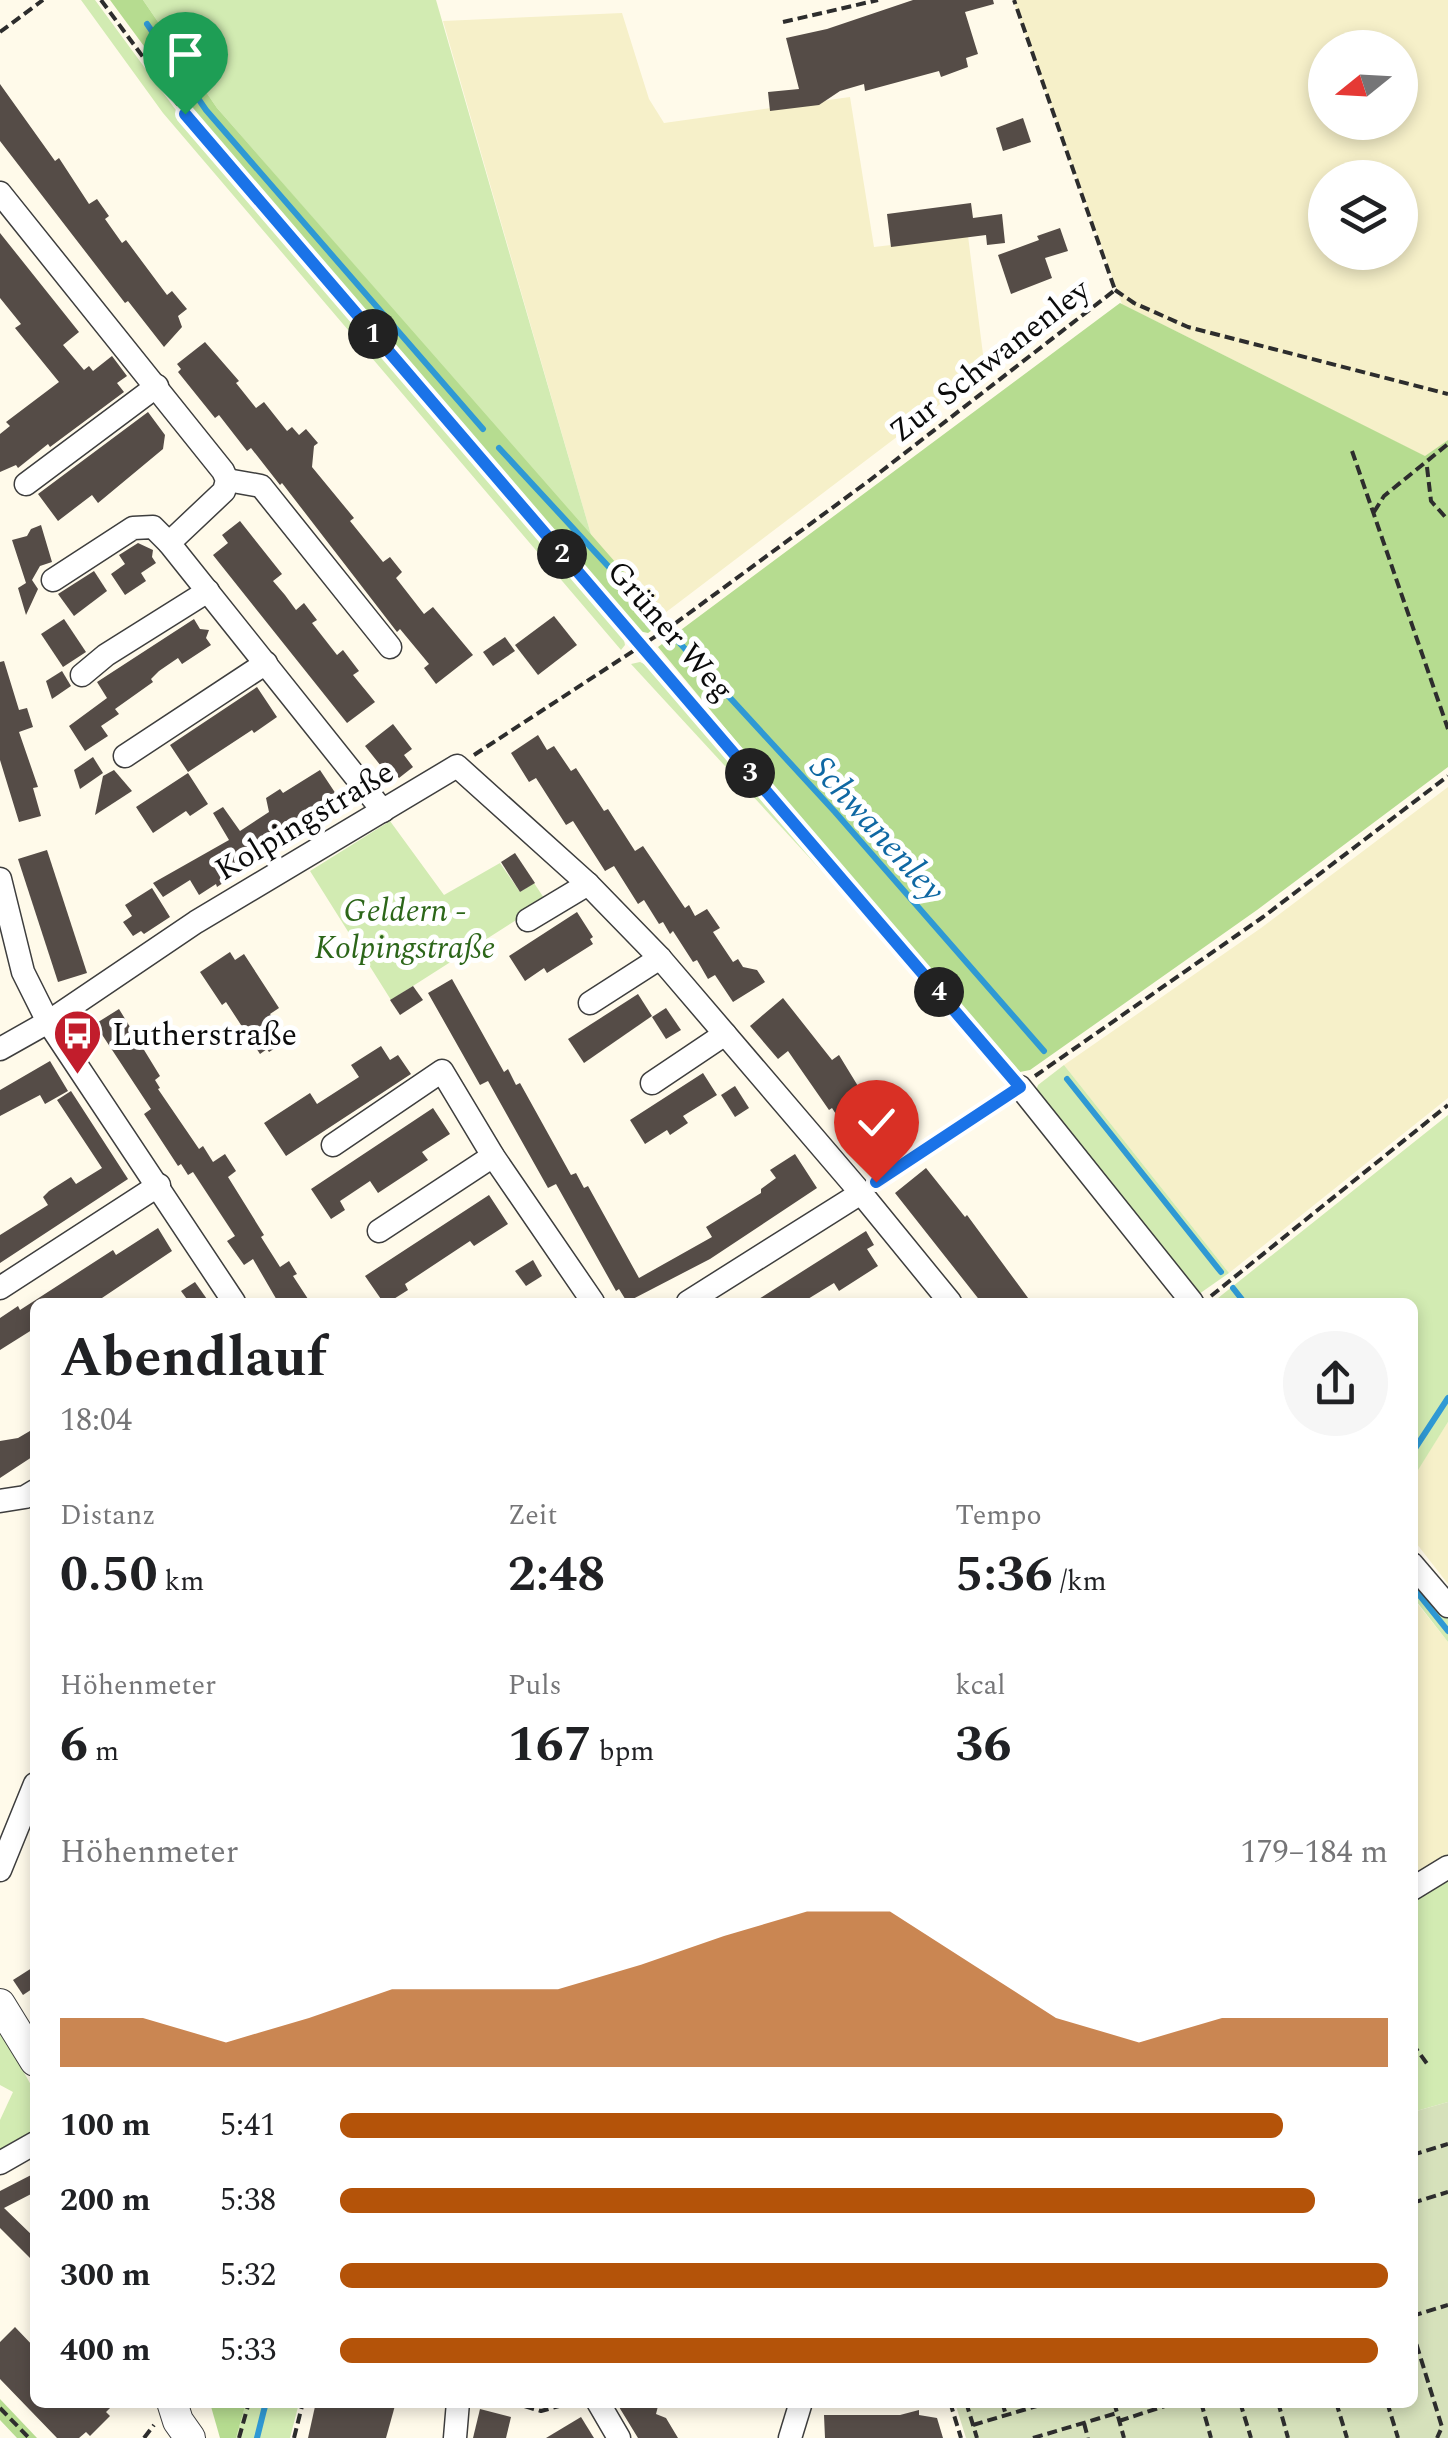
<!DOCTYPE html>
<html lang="de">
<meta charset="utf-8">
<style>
body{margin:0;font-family:Spectral,serif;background:#f6f6f6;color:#202124;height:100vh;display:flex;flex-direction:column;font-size:38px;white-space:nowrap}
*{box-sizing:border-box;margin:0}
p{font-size:32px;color:#757577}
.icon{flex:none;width:55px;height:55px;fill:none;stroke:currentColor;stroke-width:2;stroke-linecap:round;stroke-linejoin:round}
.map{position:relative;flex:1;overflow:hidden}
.panel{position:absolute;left:30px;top:1298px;width:1388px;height:1110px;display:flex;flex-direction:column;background:#fff;border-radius:15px;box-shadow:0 5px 15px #0003}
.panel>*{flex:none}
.needle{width:65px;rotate:252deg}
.fabs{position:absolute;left:1308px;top:30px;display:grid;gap:20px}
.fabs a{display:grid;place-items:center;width:110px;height:110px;border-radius:50%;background:#fff;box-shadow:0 5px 15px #0003;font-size:50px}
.pin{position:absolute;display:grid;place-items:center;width:85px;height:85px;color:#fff;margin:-102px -42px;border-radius:50% 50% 50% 0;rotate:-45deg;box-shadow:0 0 10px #0007}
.pin .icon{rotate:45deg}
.km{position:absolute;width:50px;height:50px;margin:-25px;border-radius:50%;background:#222;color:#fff;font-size:28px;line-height:50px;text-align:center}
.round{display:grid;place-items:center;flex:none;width:105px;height:105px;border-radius:52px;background:#f6f6f6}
.overview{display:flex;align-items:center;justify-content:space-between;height:170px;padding:0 30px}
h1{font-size:55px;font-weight:700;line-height:75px}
.metrics{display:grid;grid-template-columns:repeat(3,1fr);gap:15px;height:170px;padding:10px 30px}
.metrics div{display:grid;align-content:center}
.metrics b{font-size:50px;font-weight:700}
.metrics small{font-size:28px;font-weight:400}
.metrics p{font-size:28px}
.chart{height:280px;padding:20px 30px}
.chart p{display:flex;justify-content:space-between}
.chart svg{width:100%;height:180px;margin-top:10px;fill:#b45309;opacity:.7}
ul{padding:0 30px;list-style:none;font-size:32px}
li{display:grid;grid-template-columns:160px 120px 1fr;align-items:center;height:75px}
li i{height:25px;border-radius:12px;background:#b45309}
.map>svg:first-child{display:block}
.farmland{fill:#f6f0c9;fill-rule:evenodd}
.green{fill:#d2ebb2}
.forest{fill:#b6dc90}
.cemetery{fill:#d6e1bb}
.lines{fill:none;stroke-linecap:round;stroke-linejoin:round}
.stream{stroke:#2f99d4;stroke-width:6}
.building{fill:#554c47}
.minor-casing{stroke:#3e3e3e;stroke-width:25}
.tertiary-casing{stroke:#3e3e3e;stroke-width:32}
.path{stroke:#2d2d2d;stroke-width:4;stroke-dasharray:10 5;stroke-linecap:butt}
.minor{stroke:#fff;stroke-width:22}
.tertiary{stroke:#fff;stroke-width:30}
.route-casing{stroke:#fff;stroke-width:20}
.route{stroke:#1a73e8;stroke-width:12}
.labels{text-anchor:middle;stroke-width:10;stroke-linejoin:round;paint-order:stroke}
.street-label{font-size:32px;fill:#0b0b0b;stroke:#fff}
.park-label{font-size:32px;font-style:italic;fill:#2c6619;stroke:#fff}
.poi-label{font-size:32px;fill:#0b0b0b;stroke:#fff;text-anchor:start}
.water-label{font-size:35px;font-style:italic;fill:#0f68a3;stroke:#fff}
</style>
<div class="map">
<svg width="1448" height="2438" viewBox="0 0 1448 2438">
<rect width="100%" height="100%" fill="#fffaea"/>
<!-- farmland -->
<g class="farmland">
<path d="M1013,0h435v440l-22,17 -304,-153zM1325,48h75v74h-75zM1325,178h75v74h-75z"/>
<path d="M622,13l27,86 15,24 186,-26 24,150 94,-11 17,134 -324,246 -69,-78 -149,-517z"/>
<path d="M1448,787v311l-219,175 -165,-208 197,-137z"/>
<path d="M1448,1422v162l-35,-45 -1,-61z"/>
<path d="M1412,1597l36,45v219l-36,18z"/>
</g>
<!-- green -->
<g class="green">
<path d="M81,0h14l86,117 442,518 2,10 -4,5 -458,-537z"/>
<path d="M143,0h293l156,538 -375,-430z"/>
<path d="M640,662l12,6 178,212 -199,-216z"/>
<path d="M390,821l54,74 56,-32 20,29 14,-9 12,18 -155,99 -81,-129z"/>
<path d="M1064,1065l165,208 -30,21 -163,-203 2,-6z"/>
<path d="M1448,1115v307l-35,56 -1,-176h-199z"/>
<path d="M1412,1571l36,43v28l-35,-45z"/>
<path d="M1448,1879v223l-35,10v-215z"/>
<path d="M0,2030l35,62v37l-35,22v-31l13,-28 -13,-7z"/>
<path d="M246,2403h53l-9,35h-54z"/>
</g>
<!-- forest -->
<g class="forest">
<path d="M110,0h33l74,108 449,512 -18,13 -14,-3 -443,-520z"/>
<path d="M1120,303l305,153 23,-16v327l-191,143 -227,160 -10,2 -177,-202 -185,-223z"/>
<path d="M0,2399l37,39h-20l-17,-18z"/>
<path d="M210,2403h36l-10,35h-16z"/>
</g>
<!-- cemetery -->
<path class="cemetery" d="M1448,2102v336h-482l-11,-35 457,-1 1,-290z"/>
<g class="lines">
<!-- stream -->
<g class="stream">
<path d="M147,24l59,86 277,319"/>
<path d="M499,448l157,170"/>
<path d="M675,638l160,174 209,239"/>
<path d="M1067,1079l154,193"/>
<path d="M1233,1288l11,14"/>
<path d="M1412,1453l36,-55"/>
<path d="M1412,1586l36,45"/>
<path d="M257,2438l9,-36"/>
</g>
</g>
<!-- building -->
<g class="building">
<path d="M913,0h80l1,4 -29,8 13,42 -12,4 2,9 -27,10 -2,-6 -74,20 -1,-7 -24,7 -21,14 -49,6 -2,-19 31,-3 -13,-51 41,-9z"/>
<path d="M0,84l55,77 4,-3 30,46 8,-5 12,17 -4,3 17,24 4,-3 41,55 5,-4 15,18 -9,7 4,11 -18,20 -36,-46 -3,2 -125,-162z"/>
<path d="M1023,118l8,24 -28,9 -7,-23z"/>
<path d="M971,203l2,15 29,-4 3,29 -18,2 -1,-10 -95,12 -4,-33z"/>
<path d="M1060,228l8,23 -23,7 7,20 -41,16 -13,-39 41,-15 -2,-4z"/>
<path d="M0,233l79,99 -16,13 21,25 5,-4 4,5 19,-15 15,20 -10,7 7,9 -74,55 -2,-3 -30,24 -2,-3 -16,7v-38l10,-8 -4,-4 53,-40 -44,-54 6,-4 -21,-26z"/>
<path d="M205,342l34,39 -3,2 20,25 8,-6 23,29 5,-4 7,8 7,-6 12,14 -4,3 -2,21 42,51 -4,3 33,41 7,-5 12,15 -6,6 28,36 9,-7 40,48 -37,29 -12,-16 5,-4 -29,-35 -3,3 -115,-149 -2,2 -29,-37 -4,3 -28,-36 -4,3 -37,-46 3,-3 -4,-5z"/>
<path d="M148,412l17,23 -2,14 -65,54 -6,-8 -34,26 -20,-27z"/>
<path d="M240,521l42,53 -9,7 12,14 11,15 8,-7 13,17 -5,3 25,32 6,-5 16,21 -6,4 22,27 -28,21 -134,-168 15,-12 -6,-8z"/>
<path d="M41,525l11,37 -12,4 -8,14 6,9 -12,26 -8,-27 8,-5 -14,-43 15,-4 4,-7z"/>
<path d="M138,543l15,7 -1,7 4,6 -15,10 5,8 -21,14 -14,-21 14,-10 -6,-9z"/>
<path d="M94,571l13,20 -33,25 -16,-22z"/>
<path d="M554,616l23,29 -39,30 -23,-30z"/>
<path d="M64,619l22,33 -23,15 -22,-33z"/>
<path d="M194,619l6,10 9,1 -3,8 5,7 -29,19 -4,-6 -19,13 -8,8 2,3 -38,27 4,5 -18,12 7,10 -23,15 -16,-25 38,-28 -10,-16z"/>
<path d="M505,637l10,14 -22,15 -10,-14z"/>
<path d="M4,661l15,49 8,-2 6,19 -14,5 19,55 -5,1 8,28 -22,6 -19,-62v-98z"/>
<path d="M62,671l9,15 -19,13 -6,-18z"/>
<path d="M257,687l20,30 -23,16 -2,-3 -64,42 -18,-27z"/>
<path d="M393,724l19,25 -8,6 9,12 -14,11 -10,-11 -4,4 -20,-25z"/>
<path d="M538,735l9,15 7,-4 17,25 5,-3 28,43 4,-2 27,42 8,-5 42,62 4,-3 6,11 12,-7 13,19 -7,4 20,30 5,-3 5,8 14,3 8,12 -32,20 -18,-27 -7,4 -11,-19 -4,2 -20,-31 -3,3 -7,-12 -4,2 -15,-24 -6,4 -24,-38 -9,5 -32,-50 -7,4 -30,-47 -7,4 -18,-29z"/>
<path d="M93,757l10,16 -23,16 -6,-19z"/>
<path d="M114,770l18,21 -37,24 8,-39z"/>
<path d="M320,770l22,33 -125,84 -1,-3 -17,11 -9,-15 -27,17 -10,-14 76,-43 -16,-27 10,-6 17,24 29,-19 -3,-14 14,-9 3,4z"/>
<path d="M188,773l20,31 -18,12 -4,-5 -33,22 -17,-26z"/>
<path d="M47,850l40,123 -29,9 -40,-123z"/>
<path d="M515,853l20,30 -15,9 -19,-30z"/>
<path d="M152,888l18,29 -26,17 -3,-3 -8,5 -10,-14 9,-6 -7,-11z"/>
<path d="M577,912l16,25 -3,2 3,5 -46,29 -3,-5 -19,13 -16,-25z"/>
<path d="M230,952l5,8 9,-6 35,54 -9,6 18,26 -19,12 -2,-3 -7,5 -34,-52 -4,3 -22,-33z"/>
<path d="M452,979l52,93 4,-3 8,16 4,-2 51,92 5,-2 8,15 4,-2 51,92 73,-41 -6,-10 55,-34v-4l15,-11 -6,-8 25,-16 22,34 -107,71 -83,43 -8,-13 -3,2 -60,-107 -8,4 -60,-107 -8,4 -52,-92z"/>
<path d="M413,986l10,14 -23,15 -10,-15z"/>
<path d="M638,994l14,22 -68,47 -16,-24z"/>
<path d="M783,998l49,62 7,-5 55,90 -27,17 -35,-54 -3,2 -41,-59 -10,8 -28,-33z"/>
<path d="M666,1008l15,22 -15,9 -14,-22z"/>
<path d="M119,1009l41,67 -5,4 5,8 -2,1 41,60 4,-3 10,16 12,-8 11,17 -8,6 36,58 -3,2 19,30 9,-6 8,13 -4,2 17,26h-32l-25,-43 -9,6 -17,-24 8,-5 -42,-64 -5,3 -7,-11 -3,2 -34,-52 7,-5 -56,-85z"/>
<path d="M381,1046l9,14 8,-5 13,19 -125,82 -22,-33 46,-30 7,11 42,-27 -8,-12z"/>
<path d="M50,1061l18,30 -23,13 -5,-9 -40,21v-26z"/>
<path d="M703,1073l14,22 -34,21 5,7 -18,12 -3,-5 -22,14 -15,-24z"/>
<path d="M735,1086l14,22 -14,9 -14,-22z"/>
<path d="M71,1091l57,88 -128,84v-28l48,-30 -5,-8 6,-6 22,-14 5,7 26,-16 -45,-68z"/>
<path d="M433,1108l17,26 -28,18 6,8 -50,33 -8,-12 -30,20 5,9 -14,9 -20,-30z"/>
<path d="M926,1168l39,49 2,-2 64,87h-50l-86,-109z"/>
<path d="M489,1195l19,29 -34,22 -4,-5 -65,43 3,6 -19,12h-6l-18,-26z"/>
<path d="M158,1228l14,23 -76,51h-61v26l-35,22v-32l18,-12 2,4 93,-60 3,5z"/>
<path d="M866,1231l8,14 -7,4 11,17 -39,25 -5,-8 -31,19h-49z"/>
<path d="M533,1260l9,16 -16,10 -11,-15z"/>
<path d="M195,1282l14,20h-20l-8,-11z"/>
<path d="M35,1428v27l-35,23v-37l18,-3z"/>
<path d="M35,1966v21l-12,8 -10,-15z"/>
<path d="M35,2173v19l-31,16 31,30v25l-35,-35v-37z"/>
<path d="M15,2327l20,21v54h81l-10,10 4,4 -20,20 -4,-4 -7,6h-22l-57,-59v-37z"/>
<path d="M316,2402h80l-10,36h-78z"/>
<path d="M616,2402h43l-3,12 10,4 12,20h-40z"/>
<path d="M480,2409l31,8 -5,21h-33z"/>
<path d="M919,2410v5l18,3 6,20h-118l-1,-23h76z"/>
<path d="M581,2417l13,21h-48z"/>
</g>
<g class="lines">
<defs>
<g id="minor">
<path d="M0,193l223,278 4,9 -3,11 -55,52 214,268"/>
<path d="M227,480l34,6 129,161"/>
<path d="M26,484l131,-98"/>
<path d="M53,580l80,-52 20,-1 16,16"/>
<path d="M82,675l24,-20 102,-64"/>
<path d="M125,756l141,-93"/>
<path d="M0,879l23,93 25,50 186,280"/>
<path d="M528,920l60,-36"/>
<path d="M590,1003l70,-45"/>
<path d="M0,1049l48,-27 148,-100 261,-156 131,118 72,74 201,235 89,109"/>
<path d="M652,1083l73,-49"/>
<path d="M1020,1087l172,215"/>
<path d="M333,1145l109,-74 51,85 100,146"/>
<path d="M379,1231l114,-75"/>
<path d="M0,1288l159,-103"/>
<path d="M688,1302l173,-109"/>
<path d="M0,1501l25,-4 10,-6"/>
<path d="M1412,1564l36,42"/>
<path d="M0,1870l35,-86"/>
<path d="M1412,1889l36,-22"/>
<path d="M0,2163l35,-20"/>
<path d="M598,2402l21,36"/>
<path d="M455,2438l3,-36"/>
<path d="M790,2438l11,-36"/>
</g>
<g id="tertiary">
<path d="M0,2004l35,57"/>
<path d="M172,2402l6,19 12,17"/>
</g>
</defs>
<!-- minor casing -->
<use href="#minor" class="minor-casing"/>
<!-- tertiary casing -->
<use href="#tertiary" class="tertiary-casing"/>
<!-- path -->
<g class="path">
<path d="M101,0l84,114 823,959"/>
<path d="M783,22l95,-22"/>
<path d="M0,32l43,-32"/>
<path d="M1115,290l19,13 54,24 260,67"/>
<path d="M1352,451l96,278"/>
<path d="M1427,467l4,34 17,19"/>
<path d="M1374,512l10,-16 64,-52"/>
<path d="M474,755l199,-130 197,-145 245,-190 -101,-290"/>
<path d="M1035,1076l228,-159 185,-141"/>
<path d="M877,1181l126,-83"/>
<path d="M1211,1296l237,-191"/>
<path d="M1412,2043l16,22"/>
<path d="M1412,2155l36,-11"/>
<path d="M1412,2203l36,-11"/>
<path d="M1412,2316l36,-11"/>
<path d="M1412,2330l30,97 -5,11"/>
<path d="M510,2402l31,9 33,-9"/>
<path d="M950,2402l11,36"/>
<path d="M966,2402l11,36"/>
<path d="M1002,2402l4,13"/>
<path d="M1114,2402l10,36"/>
<path d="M1201,2402l10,36"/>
<path d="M1240,2402l11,36"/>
<path d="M1278,2402l10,36"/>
<path d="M1336,2402l11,36"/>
<path d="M1387,2402l11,36"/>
<path d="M0,2408l29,30"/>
<path d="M1119,2421l58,-19"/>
<path d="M1084,2423l4,15"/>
<path d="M973,2425l77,-23"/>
<path d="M144,2438l10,-13"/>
<path d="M239,2438l10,-36"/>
<path d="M294,2438l9,-36"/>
<path d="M1033,2438l84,-25"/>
</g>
<!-- minor -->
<use href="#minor" class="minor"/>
<!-- tertiary -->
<use href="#tertiary" class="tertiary"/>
</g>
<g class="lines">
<defs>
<path id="route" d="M185,114l835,973 -144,95"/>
</defs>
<!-- route casing -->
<use href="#route" class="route-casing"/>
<!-- route -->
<use href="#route" class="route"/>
</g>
<!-- icons -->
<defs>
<symbol id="bus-pin" viewBox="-11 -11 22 30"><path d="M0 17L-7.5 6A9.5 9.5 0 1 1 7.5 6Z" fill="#c21d2c" stroke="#fff"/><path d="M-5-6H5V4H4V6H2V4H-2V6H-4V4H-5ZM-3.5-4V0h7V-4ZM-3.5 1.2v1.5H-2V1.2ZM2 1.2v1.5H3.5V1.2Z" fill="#fff"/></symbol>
</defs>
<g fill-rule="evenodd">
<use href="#bus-pin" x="50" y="1006" width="55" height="75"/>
</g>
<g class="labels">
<!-- street labels -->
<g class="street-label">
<text transform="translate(989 360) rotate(-38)" y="11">Zur Schwanenley</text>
<text transform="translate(671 630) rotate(49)" y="11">Grüner Weg</text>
<text transform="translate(304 820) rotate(-31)" y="11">Kolpingstraße</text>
</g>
<!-- park labels -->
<g class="park-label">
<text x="405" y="921">Geldern -<tspan x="405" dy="37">Kolpingstraße</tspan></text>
</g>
<!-- poi labels -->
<g class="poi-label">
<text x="112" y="1045">Lutherstraße</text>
</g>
<!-- water labels -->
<g class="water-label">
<text transform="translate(878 828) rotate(48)" y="12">Schwanenley</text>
</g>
</g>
</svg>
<div class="fabs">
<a><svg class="needle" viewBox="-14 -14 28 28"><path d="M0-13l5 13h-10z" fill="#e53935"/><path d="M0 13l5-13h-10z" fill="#757577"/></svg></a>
<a><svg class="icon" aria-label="layers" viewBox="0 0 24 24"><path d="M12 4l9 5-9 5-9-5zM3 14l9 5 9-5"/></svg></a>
</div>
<div class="pin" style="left:185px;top:114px;background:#1e9e55"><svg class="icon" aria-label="arrive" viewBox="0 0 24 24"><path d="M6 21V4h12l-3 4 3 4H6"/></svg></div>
<div class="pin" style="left:876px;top:1182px;background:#d93025"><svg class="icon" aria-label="check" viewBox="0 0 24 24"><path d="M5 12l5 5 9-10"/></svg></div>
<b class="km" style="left:373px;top:334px">1</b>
<b class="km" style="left:562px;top:554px">2</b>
<b class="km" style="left:750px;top:773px">3</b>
<b class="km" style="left:939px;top:992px">4</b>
<section class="panel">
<div class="overview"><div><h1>Abendlauf</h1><p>18:04</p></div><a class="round"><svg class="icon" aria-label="share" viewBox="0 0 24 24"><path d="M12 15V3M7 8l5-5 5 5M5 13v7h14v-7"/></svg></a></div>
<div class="metrics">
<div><p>Distanz</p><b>0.50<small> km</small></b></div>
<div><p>Zeit</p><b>2:48</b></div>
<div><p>Tempo</p><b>5:36<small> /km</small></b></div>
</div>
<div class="metrics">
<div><p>Höhenmeter</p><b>6<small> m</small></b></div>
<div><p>Puls</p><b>167<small> bpm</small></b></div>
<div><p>kcal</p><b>36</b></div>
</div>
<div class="chart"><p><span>Höhenmeter</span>179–184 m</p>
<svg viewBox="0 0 160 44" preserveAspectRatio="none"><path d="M0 44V32L10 32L20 38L30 32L40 25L50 25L60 25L70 19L80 12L90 6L100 6L110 19L120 32L130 38L140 32L150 32L160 32V44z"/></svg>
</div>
<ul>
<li><b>100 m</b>5:41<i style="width:90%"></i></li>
<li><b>200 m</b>5:38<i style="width:93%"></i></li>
<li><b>300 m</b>5:32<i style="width:100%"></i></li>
<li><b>400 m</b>5:33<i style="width:99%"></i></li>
</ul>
</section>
</div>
